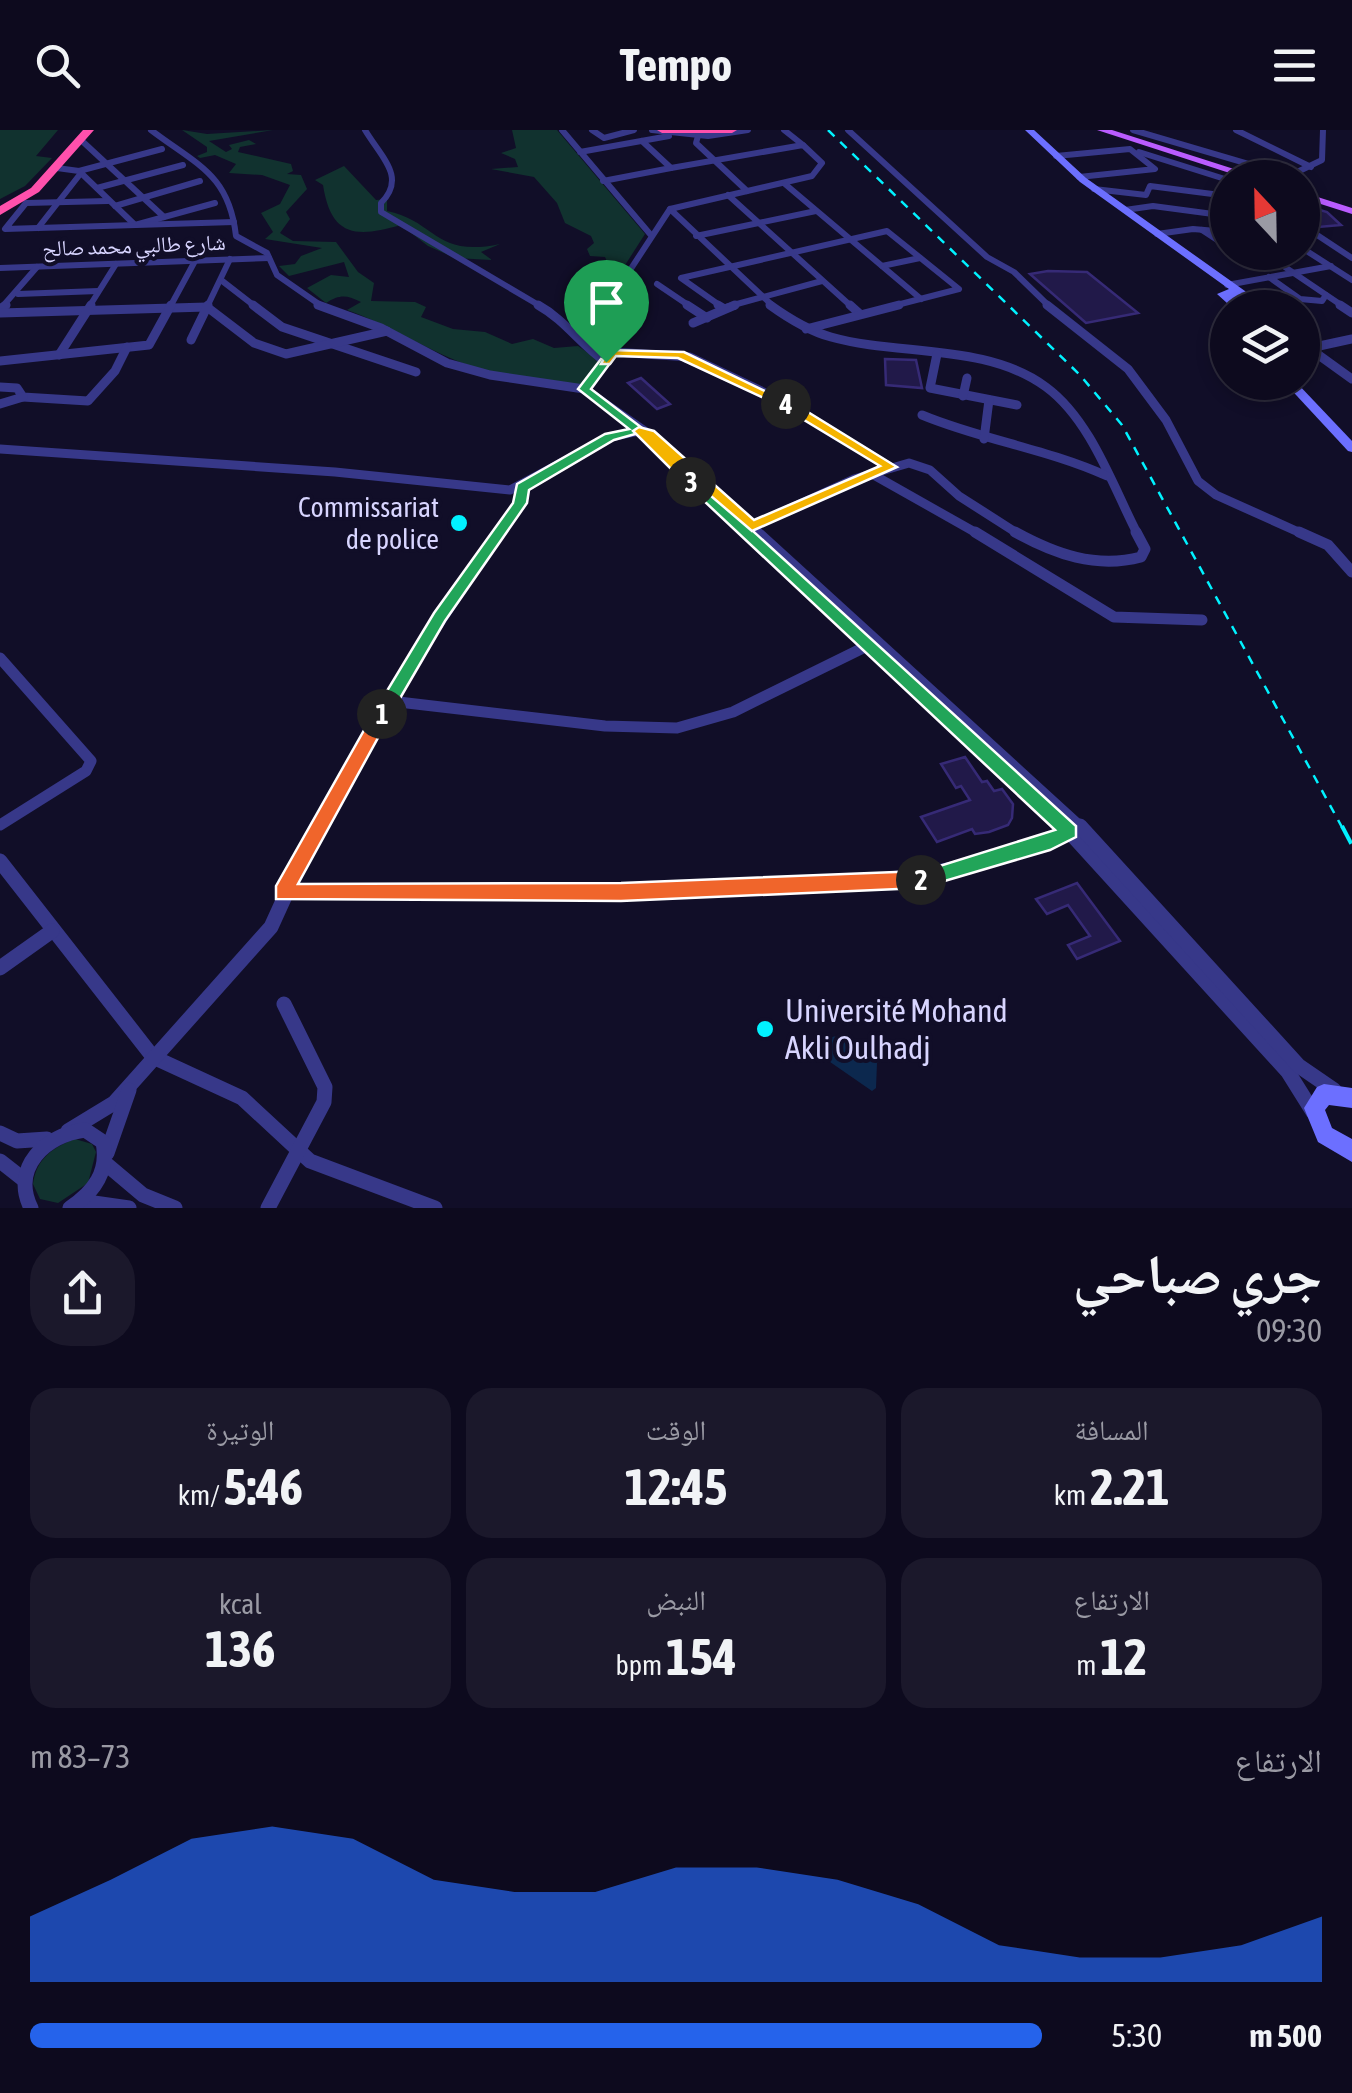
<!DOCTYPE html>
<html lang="ar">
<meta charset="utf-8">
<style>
body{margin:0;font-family:"Asap Condensed","Noto Naskh Arabic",sans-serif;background:#1b182b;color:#f1f3f6;direction:rtl;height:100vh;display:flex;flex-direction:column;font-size:38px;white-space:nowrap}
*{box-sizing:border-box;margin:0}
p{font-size:32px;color:#9a9aa4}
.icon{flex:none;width:55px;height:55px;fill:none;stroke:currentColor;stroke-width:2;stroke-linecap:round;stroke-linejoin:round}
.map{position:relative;height:1078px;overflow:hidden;direction:ltr}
.sheet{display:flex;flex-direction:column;background:#0d0a1e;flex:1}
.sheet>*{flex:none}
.needle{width:65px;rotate:338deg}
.controls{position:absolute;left:1210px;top:30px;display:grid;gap:20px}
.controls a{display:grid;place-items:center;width:110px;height:110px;border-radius:50%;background:#0d0a1e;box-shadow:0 5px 15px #0003,0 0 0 2px #2d2b3c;font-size:50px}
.pin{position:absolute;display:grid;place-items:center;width:85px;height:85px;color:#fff;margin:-102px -42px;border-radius:50% 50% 50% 0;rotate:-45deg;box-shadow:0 0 10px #0007}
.pin .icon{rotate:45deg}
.km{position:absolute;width:50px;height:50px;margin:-25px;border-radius:50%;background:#222;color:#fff;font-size:28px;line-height:50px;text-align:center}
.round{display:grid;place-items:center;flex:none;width:105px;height:105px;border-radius:40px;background:#1b182b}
.head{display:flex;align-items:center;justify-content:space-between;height:170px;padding:0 30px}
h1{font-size:55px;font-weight:700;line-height:75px}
.stats{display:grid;grid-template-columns:repeat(3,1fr);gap:15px;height:170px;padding:10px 30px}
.stats div{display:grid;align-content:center;border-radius:25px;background:#1b182b;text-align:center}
.stats b{font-size:50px;font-weight:700}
.stats small{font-size:28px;font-weight:400}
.stats p{font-size:28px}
.chart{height:280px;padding:20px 30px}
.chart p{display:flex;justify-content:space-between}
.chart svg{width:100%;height:180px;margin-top:10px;fill:#2563eb;opacity:.7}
ul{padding:0 30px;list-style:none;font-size:32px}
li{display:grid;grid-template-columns:160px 120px 1fr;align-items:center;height:75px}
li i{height:25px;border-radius:12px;background:#2563eb}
header{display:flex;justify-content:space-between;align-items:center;height:130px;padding:0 30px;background:#0d0a1e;font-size:45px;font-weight:700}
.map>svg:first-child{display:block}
.green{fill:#11322f}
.water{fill:#0c284e}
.building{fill:#211949;stroke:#362a76;stroke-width:2.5}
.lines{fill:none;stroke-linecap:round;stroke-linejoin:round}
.street-far3{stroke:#373889;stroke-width:6}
.street-far2{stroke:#373889;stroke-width:9}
.street-far1{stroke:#373889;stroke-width:11}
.street{stroke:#373889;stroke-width:15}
.secondary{fill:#6c6fff;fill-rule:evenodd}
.primary{fill:#ba5cff;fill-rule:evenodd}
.highway{fill:#ff50ac;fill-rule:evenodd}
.rail-far1{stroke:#01f2ff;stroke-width:2.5;stroke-dasharray:9 8;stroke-linecap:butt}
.rail{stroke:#01f2ff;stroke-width:4;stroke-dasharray:20 16;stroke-linecap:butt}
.split-1{fill:#22a559;stroke:#fff;stroke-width:2.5}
.split-2{fill:#f0652b;stroke:#fff;stroke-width:2.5}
.split-3{fill:#22a559;stroke:#fff;stroke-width:2.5}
.split-4{fill:#f5b400;stroke:#fff;stroke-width:2.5}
.split-5{fill:#f5b400;stroke:#fff;stroke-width:2.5}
.poi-dot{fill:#01f2ff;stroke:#110e28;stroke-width:4}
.labels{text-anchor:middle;stroke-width:8;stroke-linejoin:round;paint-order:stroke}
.far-street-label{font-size:22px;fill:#d8d5ff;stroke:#110e28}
.poi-label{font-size:28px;fill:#d8d5ff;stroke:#110e28;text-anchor:end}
.near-poi-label{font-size:32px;fill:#d8d5ff;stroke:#110e28;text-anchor:start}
</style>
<header><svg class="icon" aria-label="menu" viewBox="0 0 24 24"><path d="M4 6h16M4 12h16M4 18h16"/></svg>Tempo<svg class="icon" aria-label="search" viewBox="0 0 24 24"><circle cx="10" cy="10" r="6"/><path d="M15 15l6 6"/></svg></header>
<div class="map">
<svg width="1352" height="1078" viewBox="0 0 1352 1078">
<rect width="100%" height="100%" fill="#110e28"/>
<!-- green -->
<g class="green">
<path d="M0,0h58l-22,26 16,2 -27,28 -25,13z"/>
<path d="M182,0l25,4 66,-4 -64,11 17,11 6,-3 -3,-4 20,-5 7,4 -16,3 -2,5 53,12 2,7 -6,3 14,1 6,14 -21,23 4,7 -10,14 13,8 43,1 22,30 16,11 -3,18 44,1 11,5 -5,10 32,12 32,3 27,12 21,-5 21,9 24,-2 22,15 -19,25c-35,-6 -73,-9 -107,-19 -44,-14 -83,-42 -127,-57l14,-8c-14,-7 -21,-8 -35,1l-19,-15 24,-13 18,2 -5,-15 -55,14 -10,-10 16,-2 6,-8 21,-8 -57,-9 8,-7 -12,-19 19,-9 10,-19 -28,-10 -33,-2 7,-9 -21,-9 -15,3 -3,-2 10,-4v-5z"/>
<path d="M512,0h45l88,104 -41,64 -2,17 7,29 -5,6 -17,-3 -19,-27 31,-20 -5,-8 15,-26 -4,-9 -15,-1 -3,-7 7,-6 -3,-7 -26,-13 -8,-20 -23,-26 -43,-8 27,-2 -3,-8 -14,-6 15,-5z"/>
<path d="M344,36l32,34 11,-1v12c49,10 48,47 113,33l-19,8 11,8 -37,-2 -27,-12 -27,-21c-45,13 -70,12 -78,-40l-8,-5z"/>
<path d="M75,1009l17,5 4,8 -8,31 -30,20 -18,-4 -7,-15c3,-25 20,-37 42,-45z"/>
</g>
<!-- water -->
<path class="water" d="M842,905l19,10 34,-3 3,12 -21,9 -1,25 -4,3 -52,-36 2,-16z"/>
<!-- building -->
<g class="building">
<path d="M1320,80l7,2 14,13 -23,2 -16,-9v-6z"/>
<path d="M1048,141l39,1 51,41 -52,10 -56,-49z"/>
<path d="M885,229l31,1 6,28 -36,-3z"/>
<path d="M641,248l29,26 -13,5 -29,-26z"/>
<path d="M965,627l17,25 5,-1 7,10 8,-2 11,15 -1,14 -4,7 -19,7 -14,2 -3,-5 -35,13 -16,-25 49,-17 -9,-14 -5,2 -15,-24z"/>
<path d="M1077,753l43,58 -43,18 -9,-14 22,-9 -22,-31 -21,9 -11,-15z"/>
</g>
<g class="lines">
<!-- street-far3 -->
<g class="street-far3">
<path d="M151,0c46,35 78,44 85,106l31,17 10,22 46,32"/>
<path d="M365,0c16,27 42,47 16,73v9l161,95"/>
<path d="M562,0l88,104"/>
<path d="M592,0l12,8 30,-8"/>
<path d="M652,0l56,6 40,-6"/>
<path d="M784,0l19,15"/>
<path d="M848,0l139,127 27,15 36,35"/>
<path d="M1133,0l156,46 33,-16 1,-30"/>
<path d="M1236,0l75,37"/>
<path d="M698,6l-2,7 51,48"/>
<path d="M81,10l83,77"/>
<path d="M162,19l-83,22 56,54 80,-22"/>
<path d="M580,22l89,-16"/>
<path d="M1139,22l89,28"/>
<path d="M1056,26l74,-7 25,20 -76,8"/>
<path d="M57,38l22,3"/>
<path d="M671,38l132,-23 19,18 -10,13 -142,33 104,98"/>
<path d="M603,51l68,-13 -29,-27"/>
<path d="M785,54l136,115"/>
<path d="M97,58l86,-23"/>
<path d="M1094,59l52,6 4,-9 78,10"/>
<path d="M728,65l124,112"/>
<path d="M108,71l-82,2 -21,26 229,-7"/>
<path d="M115,76l85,-25"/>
<path d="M1125,80l28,-4 75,10"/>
<path d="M1302,95l50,33"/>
<path d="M38,98l43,-55"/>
<path d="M1202,100l26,17"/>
<path d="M1157,104l36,-5 35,3"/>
<path d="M696,106l120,-25"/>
<path d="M1302,118l50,32"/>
<path d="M1246,122l24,5 74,50"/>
<path d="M882,136l38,-8"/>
<path d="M0,138l269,-10"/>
<path d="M1269,147l31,22 22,2 4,-6"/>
<path d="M221,150l35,27"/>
<path d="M657,154l34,23"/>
<path d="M1227,155l104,-19"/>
<path d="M18,164l80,-3"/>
<path d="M1231,171l17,6"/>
<path d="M2,177l35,-40"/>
<path d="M89,177l27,-43"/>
<path d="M170,177l25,-46"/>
<path d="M200,177h7"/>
<path d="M207,177l23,-48"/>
<path d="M612,177l5,-17 53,-81"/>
<path d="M722,177l-41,-29 206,-47 72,58 -70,18"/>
<path d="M726,177l96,-26"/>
</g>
<!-- street-far2 -->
<g class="street-far2">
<path d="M253,175l29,22 134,45"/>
<path d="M318,175l63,23 66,35 43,12 94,14"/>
<path d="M538,175c27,15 43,40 68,57"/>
<path d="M613,175v47l-29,37 65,45 111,101"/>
<path d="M687,175l20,13"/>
<path d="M718,175l5,3"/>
<path d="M770,175c18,13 39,26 61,32 67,19 156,6 215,50 45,33 67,100 92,148"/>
<path d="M850,175l10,9"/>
<path d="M1047,175l81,64 38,51 32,61 18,14 89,40"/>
<path d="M1241,175l9,3"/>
<path d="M1340,175l12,8"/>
<path d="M0,179l6,-4"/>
<path d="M0,183l207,-6 47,36 32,11 101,-23"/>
<path d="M693,193l42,-18"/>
<path d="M806,199l93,-24"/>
<path d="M191,210l17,-35"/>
<path d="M1302,213l50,36"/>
<path d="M1310,218l42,-9"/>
<path d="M613,222l77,5 90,43 110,67"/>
<path d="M937,224l-7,34 87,17"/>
<path d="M59,225l32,-50"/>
<path d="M0,231l149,-16 22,-40"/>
<path d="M0,257l17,1 6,9 65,4 27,-30 12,-24"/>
<path d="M963,266l4,-18"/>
<path d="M0,274l23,-7"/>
<path d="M922,285c60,25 126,34 185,61"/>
<path d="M984,309l5,-39"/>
<path d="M0,319l335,23 175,18 100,-53 29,-6"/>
<path d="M872,344l108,61"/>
<path d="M752,396l102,-47 55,-16 21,7 29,26 61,39"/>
<path d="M497,405l23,-32 2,-16"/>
</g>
<!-- street-far1 -->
<g class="street-far1">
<path d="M757,402l326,297"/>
<path d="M975,402l139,85 88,3"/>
<path d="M1015,402c40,22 81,37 126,25l4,-8 -9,-17"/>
<path d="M1299,402l29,13 24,27"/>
<path d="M777,429l290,270"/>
<path d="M0,528l91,103 -5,10 -86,54"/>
<path d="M390,571l215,25 72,2 56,-16 136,-67"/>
<path d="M315,699l85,-147 99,-150"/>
</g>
<!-- street -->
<g class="street">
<path d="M1064,696l224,246 25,40"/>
<path d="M1080,696l219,240 35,24"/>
<path d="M0,731l153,196 89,41 68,63 125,47"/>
<path d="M283,762c141,0 283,2 424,-3 126,-4 247,-4 363,-58"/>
<path d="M0,838l52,-37"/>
<path d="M68,1001l46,-28 157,-176 46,-101"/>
<path d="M0,1003l17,8 30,-2"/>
<path d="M107,1023l22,-63"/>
<path d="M0,1031l23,18"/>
<path d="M105,1033l38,32 32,13"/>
<path d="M80,1071l49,7"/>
<path d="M31,1078c-20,-40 14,-73 54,-78l18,12c6,30 -9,50 -33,66"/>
<path d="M268,1078l56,-106 1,-15 -41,-83"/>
</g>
<!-- secondary -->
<g class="secondary">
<path d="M1025,0h9l52,48 159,113 3,4v7l-21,1 -10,-9 12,-5 -149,-107z"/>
<path d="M1284,252h12l56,59v11l-4,-1z"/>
<path d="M1324,954l28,4v20l-23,-3 -4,5 7,18 20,11v23l-34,-20 -14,-34 13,-21z"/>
</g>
<!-- primary -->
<g class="primary">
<path d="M1097,0h15l150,48h-17z"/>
<path d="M1302,62l50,16v6l-50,-16z"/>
</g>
<!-- highway -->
<g class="highway">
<path d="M83,0h11l-55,62 -39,23v-9l31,-18z"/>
<path d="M657,0h80l-5,3h-70z"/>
</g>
<!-- rail-far1 -->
<path class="rail-far1" d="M828,0l252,245 42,50 221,404"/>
<!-- rail -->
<path class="rail" d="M1342,696l10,19"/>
</g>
<!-- split-1 -->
<path class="split-1" d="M601,229l10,3 -20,27 55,42 -32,9 -85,50 -2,13 -82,118 -57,98h-12v-10l58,-96 79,-110 4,-19 88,-50 24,-5 -51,-40z"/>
<!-- split-2 -->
<path class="split-2" d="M382,577l9,7 -93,170 323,-1 300,-12 10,9 -10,8 -300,13 -345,-2v-13l100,-177z"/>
<!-- split-3 -->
<path class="split-3" d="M687,349h9l380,347v11l-26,13 -129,38 -7,-2v-12l141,-44 -368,-345z"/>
<!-- split-4 -->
<path class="split-4" d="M781,271h9l107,66 -145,64 -55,-47 -10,1 -54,-54 6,-4 15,4 100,89 126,-54 -99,-60z"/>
<!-- split-5 -->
<path class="split-5" d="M609,220l75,2 108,52 -11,2 -103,-48 -62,-2 -6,8h-9z"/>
<!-- markers -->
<g class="poi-dot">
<circle cx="459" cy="393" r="10"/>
<circle cx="765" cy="899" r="10"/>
</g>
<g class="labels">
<!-- far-street labels -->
<g class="far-street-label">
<text transform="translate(134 115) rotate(-2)" y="8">شارع طالبي محمد صالح</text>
</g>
<!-- poi labels -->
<g class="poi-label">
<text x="439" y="387">Commissariat<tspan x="439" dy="32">de police</tspan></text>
</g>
<!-- near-poi labels -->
<g class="near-poi-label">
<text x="785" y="892">Université Mohand<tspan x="785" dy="37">Akli Oulhadj</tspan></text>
</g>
</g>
</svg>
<div class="controls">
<a><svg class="needle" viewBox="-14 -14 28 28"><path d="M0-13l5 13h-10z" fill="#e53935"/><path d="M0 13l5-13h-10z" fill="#9a9aa4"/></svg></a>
<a><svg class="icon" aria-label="layers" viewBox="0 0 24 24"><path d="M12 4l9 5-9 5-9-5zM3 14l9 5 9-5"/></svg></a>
</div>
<div class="pin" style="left:606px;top:232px;background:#1e9e55"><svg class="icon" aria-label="arrive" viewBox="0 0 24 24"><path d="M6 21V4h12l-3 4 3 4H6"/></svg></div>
<b class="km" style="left:382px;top:584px">1</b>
<b class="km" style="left:921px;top:750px">2</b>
<b class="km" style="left:691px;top:352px">3</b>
<b class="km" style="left:786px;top:274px">4</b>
</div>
<section class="sheet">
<div class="head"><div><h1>جري صباحي</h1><p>09:30</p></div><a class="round"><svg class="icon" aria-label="share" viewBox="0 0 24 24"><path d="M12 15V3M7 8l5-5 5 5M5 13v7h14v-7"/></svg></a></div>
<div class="stats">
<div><p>المسافة</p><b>2.21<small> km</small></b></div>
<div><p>الوقت</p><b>12:45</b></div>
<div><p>الوتيرة</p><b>5:46<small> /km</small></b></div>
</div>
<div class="stats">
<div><p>الارتفاع</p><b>12<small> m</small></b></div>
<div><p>النبض</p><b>154<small> bpm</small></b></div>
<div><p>kcal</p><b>136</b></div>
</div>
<div class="chart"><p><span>الارتفاع</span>73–83 m</p>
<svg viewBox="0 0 160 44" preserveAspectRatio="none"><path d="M0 44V28L10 19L20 9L30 6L40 9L50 19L60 22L70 22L80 16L90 16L100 19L110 25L120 35L130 38L140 38L150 35L160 28V44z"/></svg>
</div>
<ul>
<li><b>500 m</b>5:30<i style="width:100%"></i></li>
</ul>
</section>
